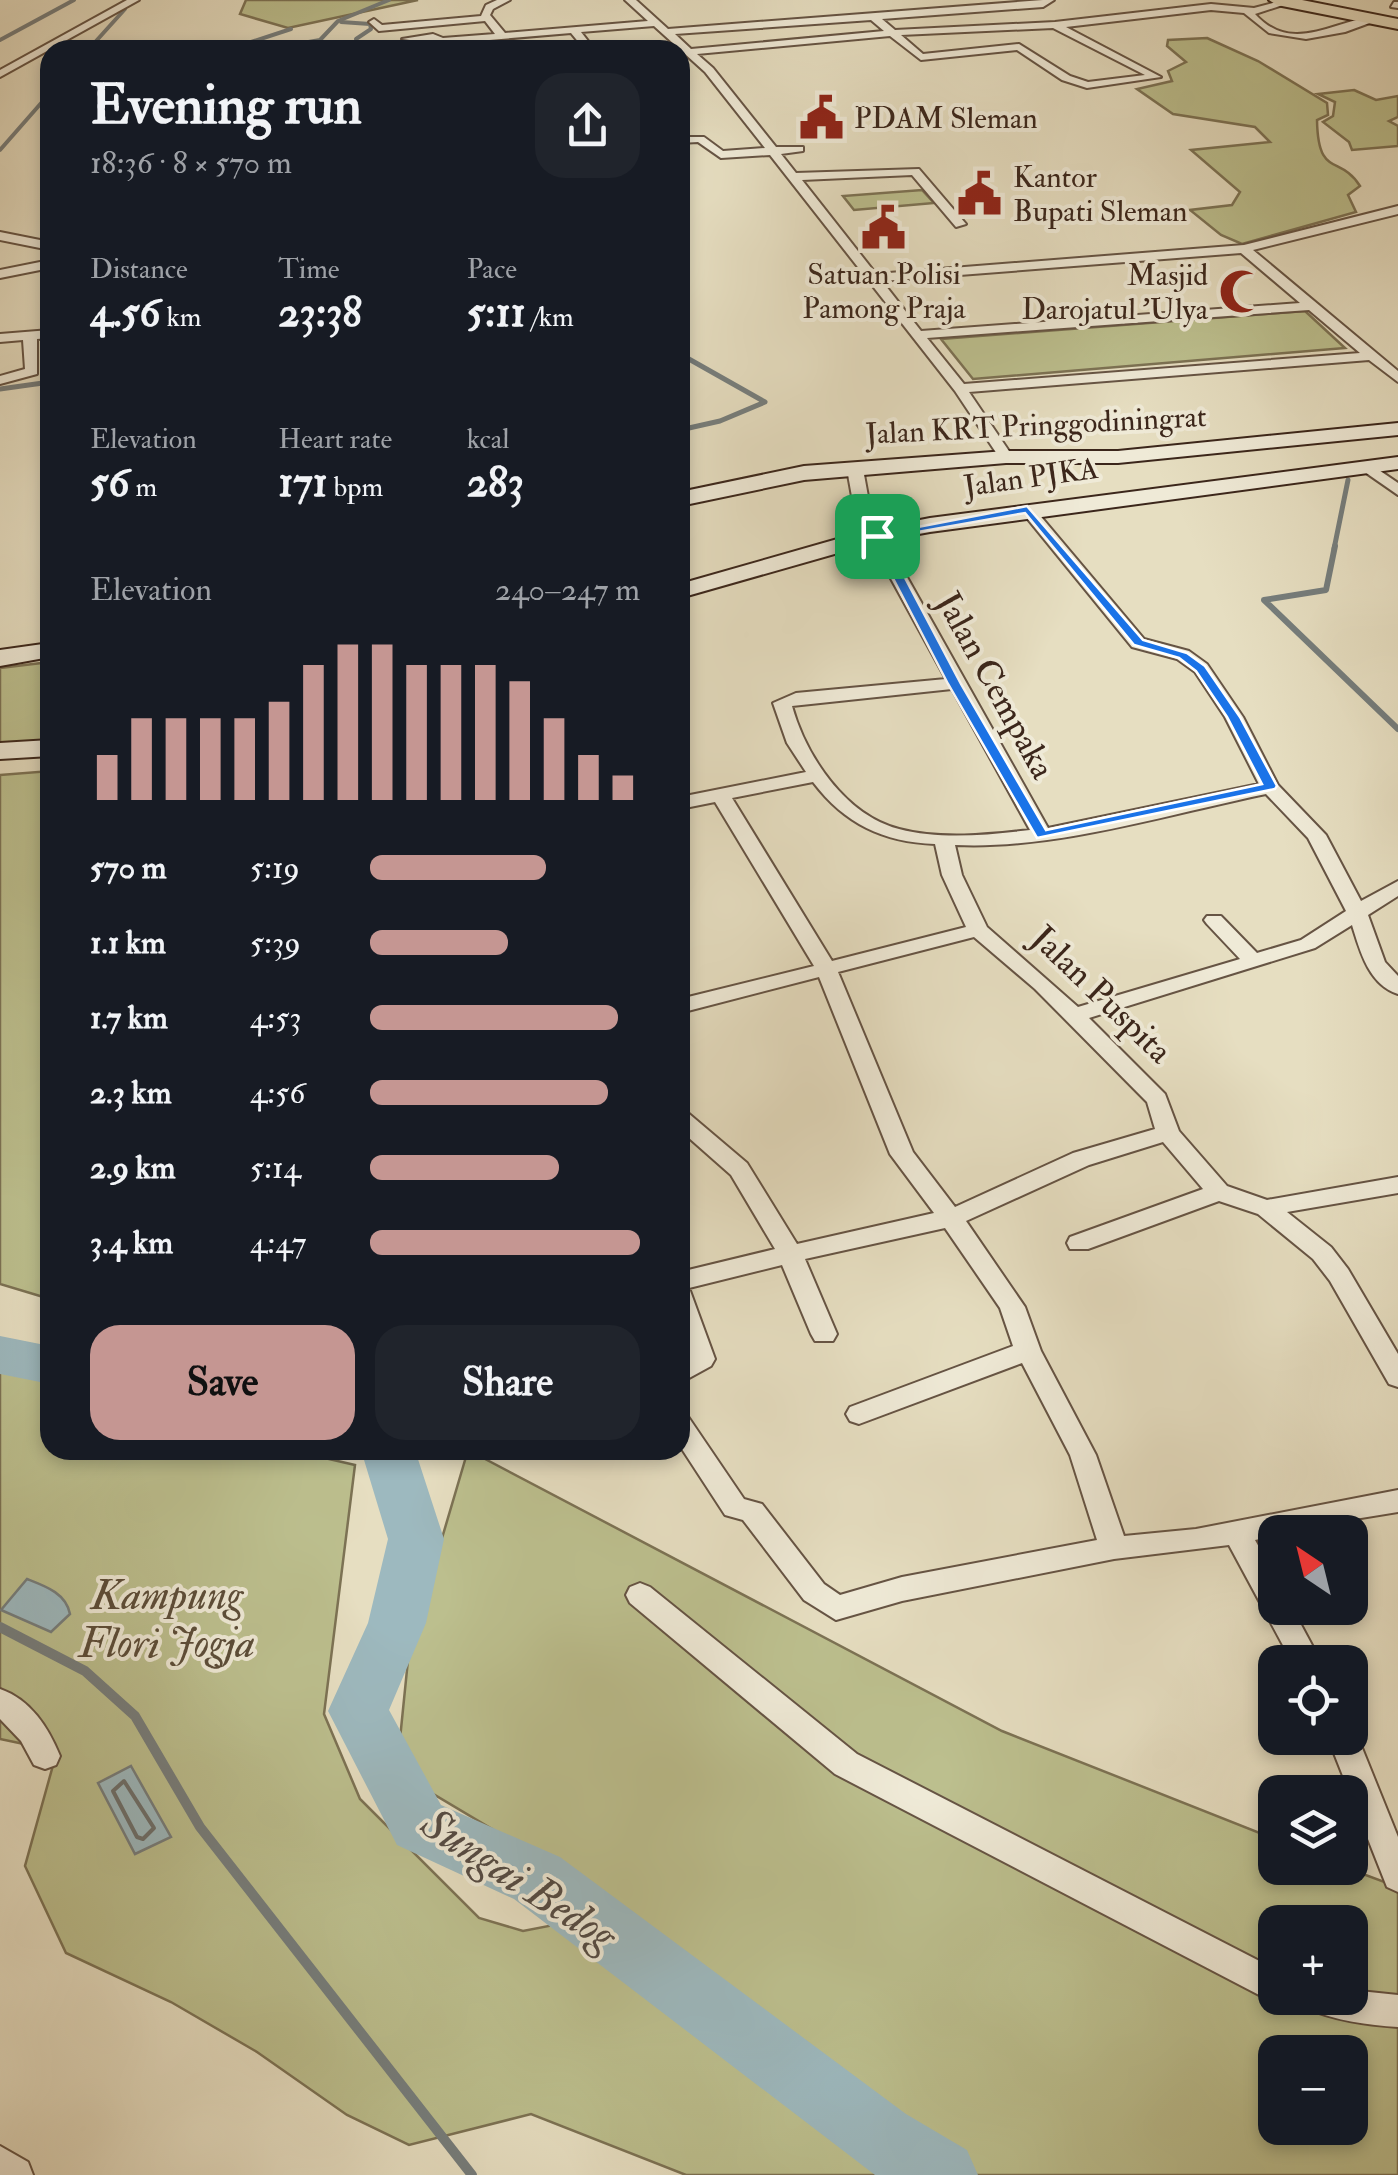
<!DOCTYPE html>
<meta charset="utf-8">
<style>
body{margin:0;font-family:"IM FELL Double Pica",serif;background:#20242c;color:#f1f3f6;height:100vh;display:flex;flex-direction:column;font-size:38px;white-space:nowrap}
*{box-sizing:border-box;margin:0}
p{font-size:32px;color:#9ea1a6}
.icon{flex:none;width:55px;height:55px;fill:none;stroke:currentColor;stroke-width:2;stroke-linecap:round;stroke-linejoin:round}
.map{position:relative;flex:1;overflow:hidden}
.drawer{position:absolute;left:40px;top:40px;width:650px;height:1420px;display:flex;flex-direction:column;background:#171b24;border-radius:30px;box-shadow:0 5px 15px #0003}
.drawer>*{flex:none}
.needle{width:65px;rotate:325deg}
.tools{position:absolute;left:1258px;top:1515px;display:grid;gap:20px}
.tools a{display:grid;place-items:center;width:110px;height:110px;border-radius:20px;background:#171b24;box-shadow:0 5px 15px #0003;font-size:50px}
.pin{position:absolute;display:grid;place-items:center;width:85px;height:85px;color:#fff;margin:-42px;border-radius:20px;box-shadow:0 5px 15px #0006}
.round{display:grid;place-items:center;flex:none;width:105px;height:105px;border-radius:30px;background:#20242c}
.headline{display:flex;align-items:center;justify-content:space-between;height:170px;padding:0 50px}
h1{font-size:55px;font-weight:800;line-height:75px}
.figures{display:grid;grid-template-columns:repeat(3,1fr);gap:15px;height:170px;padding:10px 50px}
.figures div{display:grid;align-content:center}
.figures b{font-size:42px;font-weight:800}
.figures small{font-size:28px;font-weight:400}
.figures p{font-size:28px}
.chart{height:280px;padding:20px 50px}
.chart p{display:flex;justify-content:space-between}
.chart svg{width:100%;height:180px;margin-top:10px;stroke:#c59692;stroke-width:6}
.cta{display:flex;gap:20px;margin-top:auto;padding:20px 50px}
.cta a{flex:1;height:115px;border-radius:30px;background:#c59692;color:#111;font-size:40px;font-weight:800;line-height:115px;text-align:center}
.cta a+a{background:#20242c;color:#f1f3f6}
ul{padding:0 50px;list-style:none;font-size:32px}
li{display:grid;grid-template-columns:160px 120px 1fr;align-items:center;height:75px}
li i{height:25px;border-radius:12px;background:#c59692}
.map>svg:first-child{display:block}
.green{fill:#bcbf8e;stroke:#7c7254;stroke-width:2.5;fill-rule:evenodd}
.water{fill:#9db9bf;stroke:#767e7d;stroke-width:2.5}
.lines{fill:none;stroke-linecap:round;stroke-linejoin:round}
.shore{stroke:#6c706d;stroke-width:4}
.stream-far3{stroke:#767e7d;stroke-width:4}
.stream-far2{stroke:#767e7d;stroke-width:5}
.stream-far1{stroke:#767e7d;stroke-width:6}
.stream{stroke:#767e7d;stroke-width:10}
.river{fill:#9db9bf;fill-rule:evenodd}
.minor-casing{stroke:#665444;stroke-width:4}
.secondary-casing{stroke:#3b261b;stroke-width:4}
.trunk-casing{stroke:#3b261b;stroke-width:4}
.minor{fill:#efead7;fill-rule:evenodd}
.secondary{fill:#efead7;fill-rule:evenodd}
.trunk{fill:#e6dec1;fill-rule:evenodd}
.route{fill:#1a73e8;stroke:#fff;stroke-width:2.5;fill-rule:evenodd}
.labels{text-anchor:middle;stroke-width:8;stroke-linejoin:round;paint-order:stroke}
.far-poi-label{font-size:30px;fill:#3b261b;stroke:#efead7;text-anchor:start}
.far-street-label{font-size:30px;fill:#3b261b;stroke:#efead7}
.street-label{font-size:35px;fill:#3b261b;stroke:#efead7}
.near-park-label{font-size:42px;font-style:italic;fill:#5b4c38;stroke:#efead7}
.near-water-label{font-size:45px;font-style:italic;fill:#544b44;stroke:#efead7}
</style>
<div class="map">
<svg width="1398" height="2175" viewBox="0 0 1398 2175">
<rect width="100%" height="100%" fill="#e6dec1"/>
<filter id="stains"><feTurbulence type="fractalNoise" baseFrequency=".002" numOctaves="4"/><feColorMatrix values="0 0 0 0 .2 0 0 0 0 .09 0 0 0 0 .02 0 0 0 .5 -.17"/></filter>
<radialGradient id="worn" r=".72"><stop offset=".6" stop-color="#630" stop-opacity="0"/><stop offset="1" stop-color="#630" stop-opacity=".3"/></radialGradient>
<!-- green -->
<g class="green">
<path d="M246,0h172l-130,28 -48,-14z"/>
<path d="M1207,38l51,23 69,42 1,12 -11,5c1,59 23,34 43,66l-12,9 8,17 -114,32 -21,-9 -31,-25 42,-5 8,-13 -49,-42 79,-8 -15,-15 -82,-13 -36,-25 35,-8 -4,-10 18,-9 -19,-16 1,-6z"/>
<path d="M1354,90l22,10 22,-4v21l-9,4 9,5v20l-46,4 -3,-8 -26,-20 10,-6 2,-14 -17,-8z"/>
<path d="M922,190l12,13 -80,7 -11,-14z"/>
<path d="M1305,311l40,37 -372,31 -32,-40z"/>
<path d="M50,662v80l-50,1v-75z"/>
<path d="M50,771v528l-50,-15v-509z"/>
<path d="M0,1368l50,15v67h240l65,15 -31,249 36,85 119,119 44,13 26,-5 25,-48 -144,-86 -30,-53 9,-89 59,-200 534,281 273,108v29h72l51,19v288h-712l-155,-61 -122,31 -62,-30 -90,-63 -86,-50 -105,-49 -41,-87 32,-115 -57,-12zM1275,1922h75v76h-75zM1275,2052h75v76h-75z"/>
</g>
<!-- water -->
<g class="water">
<path d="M27,1579c18,7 39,14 43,35l-19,18 -50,-22z"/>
<path d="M131,1766l40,71 -36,17 -37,-71z"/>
</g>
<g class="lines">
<!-- shore -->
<path class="shore" d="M124,1781l30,47 -11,11 -6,-2 -24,-46z"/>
<!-- stream-far3 -->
<g class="stream-far3">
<path d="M341,22l29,2 1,5 -15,10 1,5 18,6"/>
<path d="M0,40l74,-40"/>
<path d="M239,46l52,-17"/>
<path d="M88,50l37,-41"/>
<path d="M291,50l6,-6 23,-4 18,-19 51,-21"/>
<path d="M0,150l50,-57"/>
</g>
<!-- stream-far2 -->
<g class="stream-far2">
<path d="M680,354l85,48 -45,19 -40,9"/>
<path d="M0,389l50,-7"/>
<path d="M1334,549l14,-69"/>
</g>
<!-- stream-far1 -->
<path class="stream-far1" d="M1335,546l-9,44 -62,10 134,129"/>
<!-- stream -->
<path class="stream" d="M0,1627l85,44 50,45 65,111 272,348"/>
<!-- river -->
<g class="river">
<path d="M0,1336l50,10v38l-50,-10z"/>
<path d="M361,1450h54l29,89 -18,84 -37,87 52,95 119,52 346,257 61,36 11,25h-103l-361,-276 -117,-54 -69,-134 40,-88 20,-84z"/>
</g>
<defs>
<g id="minor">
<path d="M127,0h12l-139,77v-7z"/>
<path d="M497,0h13l-17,9 -3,6 15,18 143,-12 -23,-21h11l32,29 375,-29h11l-11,7 -161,12 13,11 160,-8 156,-18 43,4 30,-8 8,2 -37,12c38,42 80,5 120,3v4l-30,11 -39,7 -37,-6 -25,-20 -33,-3 -145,17 95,50 -74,11 -25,-8 -45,-30 -96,10 -31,-24 -193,18 16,14 63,79h27v4l-22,3 15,19 123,-4 47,55 -10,3 -44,-52 -110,5 74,94 368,-29 154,-39v8l-145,36 145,121v11l-29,-22 -400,32 44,65 -12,3 -46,-69 -185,-236 -49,3 -23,-16 -18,1v-6h24l19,14 42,-3 -60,-76 -51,-46 -73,6 14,18h-10l-14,-17 -129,11 -40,-5 31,-5 10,4 52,-4 -10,-13 -106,10 -10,-9 5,-3 8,6 99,-9 5,-11zM871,20l13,11 -193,18 -16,-15zM1053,28l92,47 -57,7 -18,-6 -51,-32 -96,10 -22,-19zM1241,253l59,50 -379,28 -39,-50zM1309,310l51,43 -396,31 -37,-46z"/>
<path d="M1394,2h4v6l-7,-1z"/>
<path d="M0,232l50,10v8l-50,-10z"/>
<path d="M50,260v8l-50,10v-8z"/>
<path d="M50,330v8l-13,1v35l-37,10v-8l25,-7 -2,-29 -23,2v-8z"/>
<path d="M1367,462l31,21v12l-36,-25 -3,-3z"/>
<path d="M855,464l8,5 8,44 177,315 211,-44 -34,-67 -30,-45 -18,-13 -45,-12 -110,-135v-6h10l112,133 45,12 18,13 36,53 35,68 48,50 35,66 37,-20v15l-30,19 17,47 13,14v18c-29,-9 -38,-43 -46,-69l-37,23 -226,70 76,76 14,37 48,55 40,14 131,-23v16l-111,19 44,35 17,22 50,85v33l-9,-3 -59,-103 -17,-22 -55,-45 -39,-13 -131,48h-18l-3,-6 3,-6 133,-48 -40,-47 -74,23 -123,56 59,86 16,44 55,104 28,81 72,-7 202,-39v22l-123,20v4l-20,4 20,36v32h17l29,54h-29l-63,-117 -115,14 -212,42 -66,19 -32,-20 -61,-80 -18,-5 -45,-69v-31l9,3 55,81 18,5 62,80 16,11 62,-18 195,-37 -27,-85 -48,-92 -163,61 -9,-3 -4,-7 4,-7 163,-61 -13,-38 -55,-80 -140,31 32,75 -4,7h-18l-4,-7 -29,-69 -93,23 26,71 -4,7 -31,17v-23l8,-5 -8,-24v-59l95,-23 -44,-74 -51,-45v-19l8,2 59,50 50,81 137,-31 -44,-59 -71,-177 -139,36v-14l134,-33 -99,-164 -35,7v-12l126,-25 -19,-29 -14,-40 23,-10 150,-14 -91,-166 -8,-44zM952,689l78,141c-42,5 -90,10 -131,-1 -54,-14 -93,-73 -107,-123zM813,782c32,42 70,60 122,62l7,31 24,52 -134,34 -100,-163zM1266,794l42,44 38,73 -45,29 -44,13 -36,-37h-14l-3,4 3,4 33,35 -162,48 -91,-80 -25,-52 -7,-30c99,5 214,-31 311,-51zM974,937l61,52 112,113 8,27 -82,24 -118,54 -42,-55 -75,-180z"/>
<path d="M640,1583l10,4 207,167 418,215v29h11l-11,4 -12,-5 -428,-223 -205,-171 -4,-8 4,-8z"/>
<path d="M0,1689c31,11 48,38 60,67l-4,9 -11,4 -11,-4 -13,-24 -21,-22z"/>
<path d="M1350,1727l8,11 40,99v55l-11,-5 -59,-149h22z"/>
<path d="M1350,1990l48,5v32c-31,-2 -61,-6 -90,-18l-5,-11h47z"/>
<path d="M0,2146l28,16 5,13h-33z"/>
</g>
<g id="secondary">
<path d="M1398,423v12l-280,28h-112l-202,17 -124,26v-14l124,-26 202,-15h112z"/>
<path d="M1398,457v12l-468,63 -50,9 -200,57v-14l189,-54 61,-12z"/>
<path d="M50,643v14l-50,9v-16z"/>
<path d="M50,740v16l-50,3v-16z"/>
</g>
<path id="trunk" d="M1269,0h33l96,19v10l-121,-24z"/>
</defs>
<!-- minor casing -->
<use href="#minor" class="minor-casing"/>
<!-- secondary casing -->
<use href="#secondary" class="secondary-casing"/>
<!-- trunk casing -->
<use href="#trunk" class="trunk-casing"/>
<!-- minor -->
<use href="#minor" class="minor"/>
<!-- secondary -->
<use href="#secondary" class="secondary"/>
<!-- trunk -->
<use href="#trunk" class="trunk"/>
</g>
<!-- route -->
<path class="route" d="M1027,506l116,134 44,13 18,13 35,51 37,69 -2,3 -238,49 -89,-154 -77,-148zM1025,513l109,132 45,13 17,13 31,46 35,67 -216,46 -85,-146 -77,-146z"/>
<!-- icons -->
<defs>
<symbol id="civic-bare" viewBox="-9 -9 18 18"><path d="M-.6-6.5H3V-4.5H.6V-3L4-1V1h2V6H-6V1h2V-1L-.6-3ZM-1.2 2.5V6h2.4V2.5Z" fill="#8f2418" stroke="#efead7" stroke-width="2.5" paint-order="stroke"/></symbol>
<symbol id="mosque-bare" viewBox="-9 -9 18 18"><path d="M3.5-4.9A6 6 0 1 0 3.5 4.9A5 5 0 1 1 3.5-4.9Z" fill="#8f2418" stroke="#efead7" stroke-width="2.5" paint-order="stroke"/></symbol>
</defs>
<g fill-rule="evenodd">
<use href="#civic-bare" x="790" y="86" width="63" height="63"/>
<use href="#civic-bare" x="948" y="162" width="63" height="63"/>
<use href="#civic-bare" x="852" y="196" width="63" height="63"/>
<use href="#mosque-bare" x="1210" y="260" width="63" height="63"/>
</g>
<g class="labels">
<!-- far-poi labels -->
<g class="far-poi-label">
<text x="854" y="128">PDAM Sleman</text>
<text x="1013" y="187">Kantor<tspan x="1013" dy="34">Bupati Sleman</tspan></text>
<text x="884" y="284" text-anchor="middle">Satuan Polisi<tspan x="884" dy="34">Pamong Praja</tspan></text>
<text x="1208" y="285" text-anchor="end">Masjid<tspan x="1208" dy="34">Darojatul 'Ulya</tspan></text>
</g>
<!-- far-street labels -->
<g class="far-street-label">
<text transform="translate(1036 425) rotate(-3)" y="10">Jalan KRT Pringgodiningrat</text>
<text transform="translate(1031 477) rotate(-8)" y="10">Jalan PJKA</text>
</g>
<!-- street labels -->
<g class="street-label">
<text transform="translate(996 685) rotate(61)" y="12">Jalan Cempaka</text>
<text transform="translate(1102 994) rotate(44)" y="12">Jalan Puspita</text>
</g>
<!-- near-park labels -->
<g class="near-park-label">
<text x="167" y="1609">Kampung<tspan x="167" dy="48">Flori Jogja</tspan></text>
</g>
<!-- near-water labels -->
<g class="near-water-label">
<text transform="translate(520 1878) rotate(33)" y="16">Sungai Bedog</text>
</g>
</g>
<rect width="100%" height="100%" filter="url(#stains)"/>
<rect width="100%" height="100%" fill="url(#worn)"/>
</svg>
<div class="tools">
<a><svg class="needle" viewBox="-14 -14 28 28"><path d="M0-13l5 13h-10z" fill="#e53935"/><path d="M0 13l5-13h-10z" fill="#9ea1a6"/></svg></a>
<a><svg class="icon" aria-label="locate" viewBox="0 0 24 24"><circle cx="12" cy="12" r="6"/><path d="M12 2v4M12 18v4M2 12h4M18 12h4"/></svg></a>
<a><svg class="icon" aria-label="layers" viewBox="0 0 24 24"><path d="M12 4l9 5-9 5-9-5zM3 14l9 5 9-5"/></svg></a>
<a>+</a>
<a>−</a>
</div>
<div class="pin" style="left:877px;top:536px;background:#1e9e55"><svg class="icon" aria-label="arrive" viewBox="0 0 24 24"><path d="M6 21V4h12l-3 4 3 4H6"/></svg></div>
<section class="drawer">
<div class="headline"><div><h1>Evening run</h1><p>18:36 · 8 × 570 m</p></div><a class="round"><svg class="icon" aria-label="share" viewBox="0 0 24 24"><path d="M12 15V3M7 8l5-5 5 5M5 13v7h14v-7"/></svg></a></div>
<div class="figures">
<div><p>Distance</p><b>4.56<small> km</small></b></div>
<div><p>Time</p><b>23:38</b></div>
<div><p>Pace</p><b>5:11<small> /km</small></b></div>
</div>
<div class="figures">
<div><p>Elevation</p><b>56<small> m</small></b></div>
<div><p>Heart rate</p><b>171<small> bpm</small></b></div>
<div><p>kcal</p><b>283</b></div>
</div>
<div class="chart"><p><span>Elevation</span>240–247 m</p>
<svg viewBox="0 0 160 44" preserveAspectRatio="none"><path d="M5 44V33M15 44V24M25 44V24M35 44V24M45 44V24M55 44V20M65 44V11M75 44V6M85 44V6M95 44V11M105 44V11M115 44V11M125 44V15M135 44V24M145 44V33M155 44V38"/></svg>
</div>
<ul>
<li><b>570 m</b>5:19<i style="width:65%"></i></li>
<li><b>1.1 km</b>5:39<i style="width:51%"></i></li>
<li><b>1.7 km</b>4:53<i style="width:92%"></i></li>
<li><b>2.3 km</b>4:56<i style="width:88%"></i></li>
<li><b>2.9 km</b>5:14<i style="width:70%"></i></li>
<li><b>3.4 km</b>4:47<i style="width:100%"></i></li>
</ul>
<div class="cta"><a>Save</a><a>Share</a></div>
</section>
</div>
